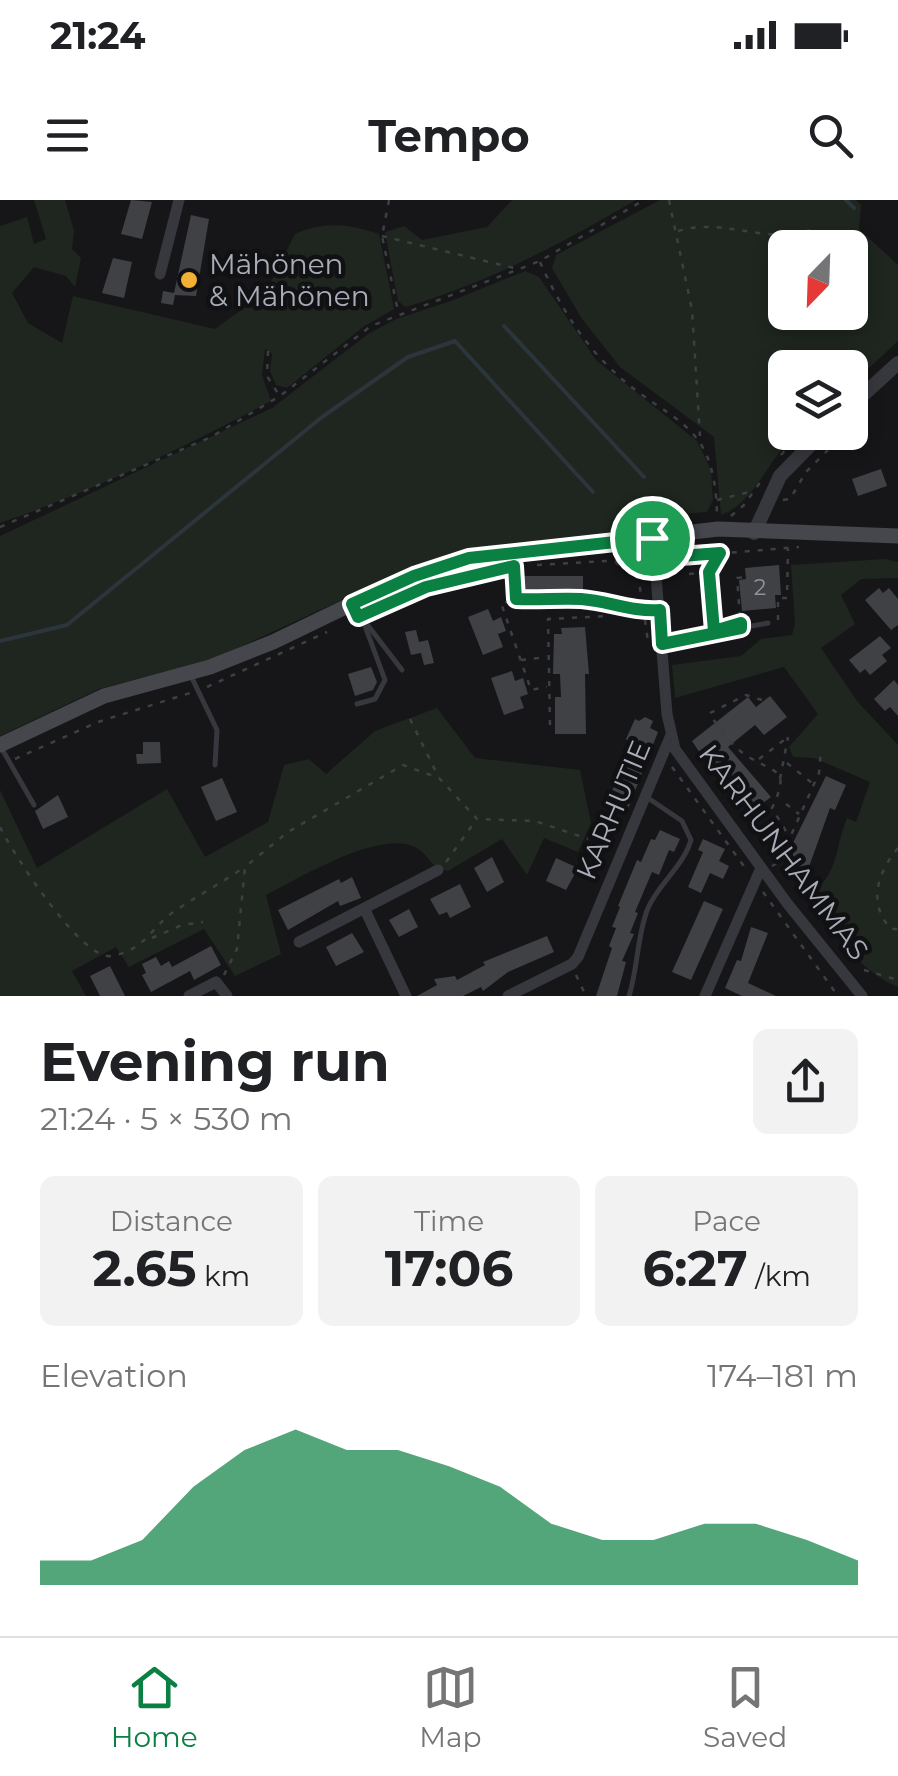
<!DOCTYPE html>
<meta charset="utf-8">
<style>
body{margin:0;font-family:Montserrat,sans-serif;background:#f2f2f2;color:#202124;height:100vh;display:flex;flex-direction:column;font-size:38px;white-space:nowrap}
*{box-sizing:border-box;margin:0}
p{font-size:32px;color:#757577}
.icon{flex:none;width:55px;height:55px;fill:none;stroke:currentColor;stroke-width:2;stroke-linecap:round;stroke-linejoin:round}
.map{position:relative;height:796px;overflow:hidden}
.sheet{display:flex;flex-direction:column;background:#fff;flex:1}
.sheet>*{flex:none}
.needle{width:65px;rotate:203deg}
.buttons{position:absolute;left:768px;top:30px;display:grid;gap:20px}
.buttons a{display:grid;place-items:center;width:100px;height:100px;border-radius:15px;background:#fff;box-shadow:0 5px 15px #0003;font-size:50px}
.pin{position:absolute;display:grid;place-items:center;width:85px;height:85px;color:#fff;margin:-42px;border:5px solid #fff;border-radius:50%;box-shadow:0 2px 10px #0007}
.round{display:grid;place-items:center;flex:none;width:105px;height:105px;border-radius:15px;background:#f2f2f2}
.summary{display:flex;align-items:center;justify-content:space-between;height:170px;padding:0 40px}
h1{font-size:55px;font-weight:700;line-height:75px}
.stats{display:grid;grid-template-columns:repeat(3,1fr);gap:15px;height:170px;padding:10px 40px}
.stats div{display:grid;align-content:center;border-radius:15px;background:#f2f2f2;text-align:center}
.stats b{font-size:50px;font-weight:700}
.stats small{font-size:28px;font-weight:400}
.stats p{font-size:28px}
.chart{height:280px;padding:20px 40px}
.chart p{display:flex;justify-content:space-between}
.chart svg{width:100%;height:180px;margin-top:10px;fill:#0b8043;opacity:.7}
.status{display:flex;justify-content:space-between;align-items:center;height:70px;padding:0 50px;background:#fff;direction:ltr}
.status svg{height:28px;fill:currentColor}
header{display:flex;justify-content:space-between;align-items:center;height:130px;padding:0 40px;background:#fff;font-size:45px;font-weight:700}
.tabs{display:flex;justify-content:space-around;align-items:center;height:140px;border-top:2px solid #e0e0e0;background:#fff;font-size:28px;color:#757577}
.tabs a{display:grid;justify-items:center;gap:5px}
.tabs .current{color:#0b8043}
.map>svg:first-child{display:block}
.green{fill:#1e261f;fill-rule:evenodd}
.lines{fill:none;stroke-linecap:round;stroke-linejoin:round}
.stream{stroke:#2c353c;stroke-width:4}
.building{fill:#404145}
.path{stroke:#3d3f44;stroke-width:2.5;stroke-dasharray:5 8;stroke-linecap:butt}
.service{stroke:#37383d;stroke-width:5}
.minor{stroke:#37383d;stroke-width:11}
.tertiary{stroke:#37383d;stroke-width:14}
.secondary{stroke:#45474d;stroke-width:15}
.route-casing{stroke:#fff;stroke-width:20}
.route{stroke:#0b8043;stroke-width:12}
.poi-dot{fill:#f2b134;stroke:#111113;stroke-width:4}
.labels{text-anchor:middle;stroke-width:9;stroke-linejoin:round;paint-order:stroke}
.number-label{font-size:22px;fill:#8e929b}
.poi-label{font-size:28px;fill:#a8adb8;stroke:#111113;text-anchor:start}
.street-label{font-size:28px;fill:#a8adb8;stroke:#111113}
</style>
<div class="status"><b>21:24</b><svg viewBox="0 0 49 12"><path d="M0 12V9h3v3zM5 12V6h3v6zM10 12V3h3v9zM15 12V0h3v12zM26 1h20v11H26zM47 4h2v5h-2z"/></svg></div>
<header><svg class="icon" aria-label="menu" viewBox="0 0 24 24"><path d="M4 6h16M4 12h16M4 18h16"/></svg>Tempo<svg class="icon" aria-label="search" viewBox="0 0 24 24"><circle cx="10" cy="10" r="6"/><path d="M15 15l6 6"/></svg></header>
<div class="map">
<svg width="898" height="796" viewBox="0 0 898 796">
<rect width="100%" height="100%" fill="#161618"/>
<!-- green -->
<g class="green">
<path d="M34,0h31l9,31 -2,18 9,9 -6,29 -9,-11 -32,-9 -22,26 16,30 34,20 11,-47 142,33 51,-37 29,-58c31,-13 52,-10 84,0l15,75 -31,18 -76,61 -11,-3 -6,-14 2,-17 -7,-5 -3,26 9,26c-87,47 -178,90 -271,122v-297l27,-9 7,27 12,-5z"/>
<path d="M512,0h124c-75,44 -147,82 -231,107l-7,-6 -13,-69 19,-6 18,14 65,-13z"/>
<path d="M660,0h196l5,5 -2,24 39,36v76l-48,45v-18h-65v64l13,1c-27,19 -42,70 -77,82l-7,-78 -94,-70 -38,-48 -30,-51 4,-13zM785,48h65v64h-65z"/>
<path d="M525,71l14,6 57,83 101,81 14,29 2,30 -6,12 -41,3 -16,15 -137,14 -96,21 -201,93 -117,31 -99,47v-200l272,-128 96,-74 28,-15 55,-18z"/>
<path d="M885,359l13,3v16l-37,1 -20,16 14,29 -34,24 36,53 41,44v242c-42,-17 -64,-58 -89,-94 30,-15 26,-48 38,-75l9,4 14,-40 -56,-24 -21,-1 -4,-10 29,-33 -34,-47 -109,31 -3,-33 69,-9 20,-17 31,-4 3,-12 -4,-58z"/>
<path d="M437,508l38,50 105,12 11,53 -13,29 -34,-14 -17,37 -25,-36 -54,32c-22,-6 -15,-12 -30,-22 -34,-23 -120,30 -152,46l15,59 -46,22 -31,-47 -75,38 -13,-20 -44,24 14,25h-86v-206l37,78 130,-79 38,68 63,-35 16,-57 25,-6 17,15 49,-43z"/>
</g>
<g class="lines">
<!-- stream -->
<g class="stream">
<path d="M846,0l8,8"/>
<path d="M504,126l140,151"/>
<path d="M0,441l67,-16 255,-208 86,-60 47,-16 138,151"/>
</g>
</g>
<!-- building -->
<g class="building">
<path d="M131,0l21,2 -10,37 -21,-5z"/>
<path d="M191,15l18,4 -13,77 -21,-1 -2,10 -12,-2 2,-12 11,2z"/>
<path d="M113,58l19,4 -8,36 -22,-5z"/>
<path d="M881,269l6,17 -29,10 -6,-17z"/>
<path d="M779,365l2,30h-6l1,13 -34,3 -3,-31 7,-1 -1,-11z"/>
<rect x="521" y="376" width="62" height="16"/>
<path d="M879,388l4,5 6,-5 9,11v26l-7,5 -26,-30z"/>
<path d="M488,409l5,12 8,-4 5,14 -8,3 5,13 -20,8 -15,-38z"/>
<path d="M585,427l4,47h-4l1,60h-31v-37h6l-1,-23h-7l1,-40h8l-1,-6z"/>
<path d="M416,430l3,12 9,-2 6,23 -10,2 -3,-12 -10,2 -6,-23z"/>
<path d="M880,436l11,12 -9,7 5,6 -17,14 -5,-6 -5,4 -11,-13z"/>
<path d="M371,467l6,15 -4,8 -18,6 -7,-22z"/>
<path d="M512,471l3,10 8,-3 5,16 -8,3 4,11 -20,7 -13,-37z"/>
<path d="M894,480l4,5v31l-8,-9 -5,4 -11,-12z"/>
<path d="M770,496l17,21 -23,18 -9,-10 -27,22 43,50 -20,15 -39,-41 -20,-30 56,-44 8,10z"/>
<path d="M645,517l8,4 -3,7 8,4 -30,77 -18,-7 2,-11 18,-46 -4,-6 9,-20 4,2z"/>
<path d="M143,542h17l1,21 -24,1 -1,-10h7z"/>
<path d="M826,576l20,9 -11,25 -5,-2 -25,70 -19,-8 10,-23 -4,-2z"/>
<path d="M222,578l15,34 -21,9 -15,-34z"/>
<path d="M58,595l10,22 -25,12 -8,-18z"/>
<path d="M660,630l20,9 -6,13 -5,-2 -10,25 -7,-3 -17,40 3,1 -8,20 4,1 -12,27 4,1 -9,34h-21l16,-48 -3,-2 7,-18 -4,-1 8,-20 -2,-1 19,-46 4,2 10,-23 4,1z"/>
<path d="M703,639l22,10 -6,12 10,5 -6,13 -13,-6 -9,20 -13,-6 15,-35 -5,-2z"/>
<path d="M492,657l12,25 -17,10 -13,-24z"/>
<path d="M556,658l22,10 -12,22 -20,-9z"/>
<path d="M352,677l9,21 -21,8 -2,-5 -50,29 -10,-20 61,-31 2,4z"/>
<path d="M460,684l11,23 -21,11 -3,-6 -8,3 -9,-16z"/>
<path d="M704,701l19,8 -32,71 -19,-8z"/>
<path d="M409,709l9,18 -19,10 -10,-17z"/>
<path d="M751,727l17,6 -20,50 28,13h-34l-17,-8 12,-28 4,1z"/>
<path d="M352,733l12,19 -28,14 -10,-19z"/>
<path d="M547,736l7,16 -46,20 -25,19 -2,-4 -18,9h-46l20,-11 -3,-6 21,-3 2,4 28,-15 -2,-3z"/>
<path d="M211,746l10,19 -27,15 -4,-9 -39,21 -9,-17 4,-2 -4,-9 14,-7 5,9 8,-5 3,6z"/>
<path d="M110,766l15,30h-25l-10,-20z"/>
</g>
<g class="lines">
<!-- path -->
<g class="path">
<path d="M389,0l-7,36 16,75"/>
<path d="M669,0l23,110 8,126"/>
<path d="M678,31c45,-14 88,14 132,-1"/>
<path d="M382,36l136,33"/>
<path d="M540,62c17,38 39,76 69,105 59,59 106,47 108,148"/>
<path d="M268,151l-1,25 12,19"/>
<path d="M781,255l20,-23"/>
<path d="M717,300l36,-9"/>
<path d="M783,300l7,-1 16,-27 22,-22"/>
<path d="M731,316l13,-11 20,-28"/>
<path d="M0,327l211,-90 69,-41 91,-70 169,-65 104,-61"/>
<path d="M667,358l132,-11"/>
<path d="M636,361l6,41"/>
<path d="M615,362l22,16"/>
<path d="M537,365l107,-6"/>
<path d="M514,366l2,31"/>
<path d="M689,374l20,-2 11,-19 -1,-10"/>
<path d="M709,375l5,47"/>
<path d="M454,379l26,-7"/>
<path d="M523,399l-22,4 30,87 16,-3"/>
<path d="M370,412l39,-17"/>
<path d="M740,417l-3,-39 9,-1"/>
<path d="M645,420l3,22"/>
<path d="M778,420v-22h9l1,-49"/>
<path d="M521,460l26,-3"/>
<path d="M207,487l120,-55"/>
<path d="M762,500l-16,-5 -36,18c8,16 22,33 37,43 29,18 44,12 25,52l18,30"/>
<path d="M410,519l28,57"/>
<path d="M550,525l-2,-106 62,-3"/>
<path d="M15,559l83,-37 92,-29"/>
<path d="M759,559l29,-22"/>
<path d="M787,563l25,20"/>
<path d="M672,567l74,102"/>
<path d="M780,579l8,-42"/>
<path d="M786,604l13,10"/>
<path d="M0,627c12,25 82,134 111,129 33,-5 40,-28 61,-43 23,-16 48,-29 71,-45"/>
<path d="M898,648c-20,24 -31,55 -7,81h7"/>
<path d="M446,662l30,-42"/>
<path d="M772,666l7,-4 40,-89 2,-23"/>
<path d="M763,692l75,104"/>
<path d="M152,738l30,-13 21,-3"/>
<path d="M864,770l34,10"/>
<path d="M224,775l13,-26 8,-82 43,-35 115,-67 36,13 38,41 58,2 53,18"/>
<path d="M576,775l10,21"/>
</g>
<!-- service -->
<g class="service">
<path d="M530,399h51l42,11h34"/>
<path d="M353,406l49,64"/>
<path d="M662,443l106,-20"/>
<path d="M191,476l26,54 -2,35"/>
<path d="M357,504l18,-5 10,-19 -20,-54"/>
<path d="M2,549l32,56"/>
<path d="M629,796c9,-28 8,-61 19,-88 11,-25 35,-41 43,-68l-9,-19 -34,-23"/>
</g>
<!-- minor -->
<g class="minor">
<path d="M160,74l19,-74"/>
<path d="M653,338l14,176 8,35 112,154 75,93"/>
<path d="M365,710l41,86"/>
<path d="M299,742l139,-72"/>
<path d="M189,796l27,-14 11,14"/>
<path d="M508,796l64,-32 6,-7 93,-222"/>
<path d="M705,796l56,-128"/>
</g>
<!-- tertiary -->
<g class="tertiary">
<path d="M850,207l48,-44"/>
<path d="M754,333l26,-57 43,-44"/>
</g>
<!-- secondary -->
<path class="secondary" d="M0,545l104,-49 106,-29 63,-25 118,-57 78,-27 249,-29 180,7"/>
</g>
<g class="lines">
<defs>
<path id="route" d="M652,338l3,20 65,-5 -11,19 5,59 27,-8v5l-79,16 -2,-34c-29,2 -51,-9 -79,-11 -21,-1 -43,1 -65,0l-2,-33 -88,21 -68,30 -6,-13 62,-28 55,-18z"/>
</defs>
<!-- route casing -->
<use href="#route" class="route-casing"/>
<!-- route -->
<use href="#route" class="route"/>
</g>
<!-- markers -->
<circle class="poi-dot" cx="189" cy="80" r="10"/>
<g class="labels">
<!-- number labels -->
<g class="number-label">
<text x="760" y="395">2</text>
</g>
<!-- poi labels -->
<g class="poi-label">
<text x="209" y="74">Mähönen<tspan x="209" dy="32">&amp; Mähönen</tspan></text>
</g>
<!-- street labels -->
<g class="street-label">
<text transform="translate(613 610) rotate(-67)" y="10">KARHUTIE</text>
<text transform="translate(784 652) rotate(53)" y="10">KARHUNHAMMAS</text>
</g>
</g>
</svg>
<div class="buttons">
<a><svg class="needle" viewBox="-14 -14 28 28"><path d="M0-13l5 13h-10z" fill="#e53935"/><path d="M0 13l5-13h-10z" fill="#757577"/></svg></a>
<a><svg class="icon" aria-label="layers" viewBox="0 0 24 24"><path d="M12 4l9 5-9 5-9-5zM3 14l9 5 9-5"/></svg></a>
</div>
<div class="pin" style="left:652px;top:338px;background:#1e9e55"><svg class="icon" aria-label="arrive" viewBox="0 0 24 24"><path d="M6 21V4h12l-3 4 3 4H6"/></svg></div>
</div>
<section class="sheet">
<div class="summary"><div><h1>Evening run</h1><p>21:24 · 5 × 530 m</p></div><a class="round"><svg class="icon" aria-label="share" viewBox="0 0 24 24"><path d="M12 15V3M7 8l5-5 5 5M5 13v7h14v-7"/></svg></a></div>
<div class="stats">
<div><p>Distance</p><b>2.65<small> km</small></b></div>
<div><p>Time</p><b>17:06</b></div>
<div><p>Pace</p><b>6:27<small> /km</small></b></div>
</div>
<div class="chart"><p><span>Elevation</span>174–181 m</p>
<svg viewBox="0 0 160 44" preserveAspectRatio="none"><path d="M0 44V38L10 38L20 33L30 20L40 11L50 6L60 11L70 11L80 15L90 20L100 29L110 33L120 33L130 29L140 29L150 33L160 38V44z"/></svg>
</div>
</section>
<nav class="tabs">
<a class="current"><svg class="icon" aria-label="home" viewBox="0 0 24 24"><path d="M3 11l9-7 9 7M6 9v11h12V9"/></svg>Home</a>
<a><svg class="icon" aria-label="map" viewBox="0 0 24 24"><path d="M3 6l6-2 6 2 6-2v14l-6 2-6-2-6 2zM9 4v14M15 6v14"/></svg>Map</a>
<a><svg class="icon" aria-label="saved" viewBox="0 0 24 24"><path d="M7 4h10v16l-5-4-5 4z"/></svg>Saved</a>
</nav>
